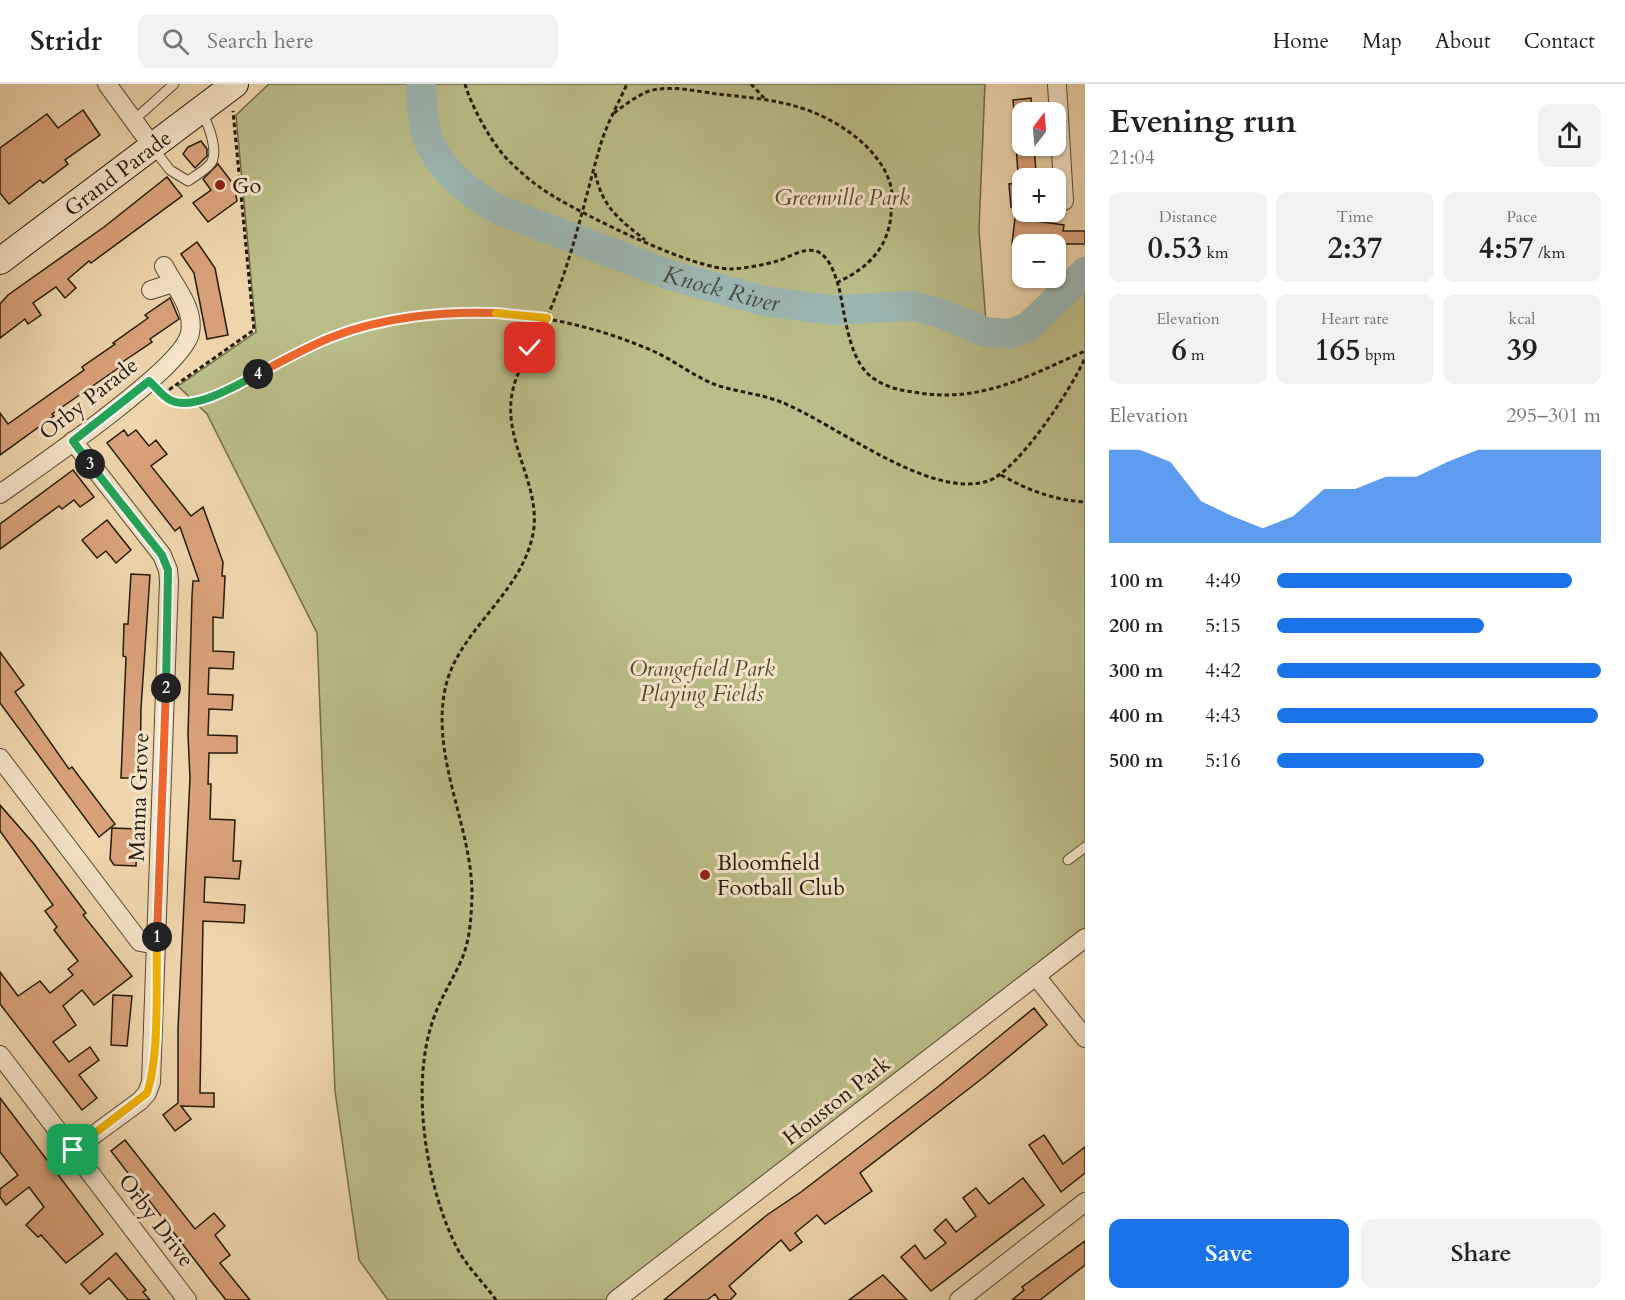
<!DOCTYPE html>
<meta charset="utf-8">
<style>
body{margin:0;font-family:Cardo,serif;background:#f2f2f2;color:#222;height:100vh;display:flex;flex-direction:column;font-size:22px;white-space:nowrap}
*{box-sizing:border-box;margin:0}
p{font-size:20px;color:#767676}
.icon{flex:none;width:33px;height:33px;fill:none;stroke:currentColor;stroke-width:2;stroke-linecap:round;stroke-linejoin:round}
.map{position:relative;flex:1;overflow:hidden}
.drawer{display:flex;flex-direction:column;background:#fff;width:540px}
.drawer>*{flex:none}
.needle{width:39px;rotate:16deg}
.tools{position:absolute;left:1012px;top:18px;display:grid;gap:12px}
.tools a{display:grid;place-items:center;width:54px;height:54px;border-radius:12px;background:#fff;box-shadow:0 2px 4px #0004;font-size:30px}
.pin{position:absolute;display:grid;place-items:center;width:51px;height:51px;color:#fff;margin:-26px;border-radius:12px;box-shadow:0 3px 9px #0006}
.km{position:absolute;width:30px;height:30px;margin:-15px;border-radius:50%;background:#222;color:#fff;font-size:16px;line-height:30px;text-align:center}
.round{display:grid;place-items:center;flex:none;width:63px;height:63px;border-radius:12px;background:#f2f2f2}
.overview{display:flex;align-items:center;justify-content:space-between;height:102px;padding:0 24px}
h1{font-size:33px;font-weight:700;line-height:45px}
.figures{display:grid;grid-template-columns:repeat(3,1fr);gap:9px;height:102px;padding:6px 24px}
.figures div{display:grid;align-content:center;border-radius:12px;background:#f2f2f2;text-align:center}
.figures b{font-size:30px;font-weight:700}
.figures small{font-size:16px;font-weight:400}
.figures p{font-size:16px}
.chart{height:168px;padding:12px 24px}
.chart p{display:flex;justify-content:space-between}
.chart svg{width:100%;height:108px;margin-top:6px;fill:#1a73e8;opacity:.7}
.cta{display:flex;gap:12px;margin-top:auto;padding:12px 24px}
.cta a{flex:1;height:69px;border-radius:12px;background:#1a73e8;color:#fff;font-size:24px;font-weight:700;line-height:69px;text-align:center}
.cta a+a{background:#f2f2f2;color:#222}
ul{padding:0 24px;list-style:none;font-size:20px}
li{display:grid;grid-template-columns:96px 72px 1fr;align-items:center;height:45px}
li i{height:15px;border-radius:8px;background:#1a73e8}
header{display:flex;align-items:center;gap:36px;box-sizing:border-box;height:84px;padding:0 30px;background:#fff;border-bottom:2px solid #e0e0e0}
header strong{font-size:28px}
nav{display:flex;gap:33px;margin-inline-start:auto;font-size:21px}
.search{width:420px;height:54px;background:#f2f2f2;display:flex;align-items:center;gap:15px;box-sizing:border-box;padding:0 21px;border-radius:12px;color:#767676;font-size:22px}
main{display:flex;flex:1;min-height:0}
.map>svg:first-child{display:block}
.green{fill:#bbbd88;stroke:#706c4a;stroke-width:1.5}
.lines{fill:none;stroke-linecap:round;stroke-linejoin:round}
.river{stroke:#9cb7b3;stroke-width:30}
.building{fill:#daa27a;stroke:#241a0b;stroke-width:1.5}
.lane-casing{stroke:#574933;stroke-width:11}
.street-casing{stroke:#574933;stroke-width:20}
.secondary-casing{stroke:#241a0b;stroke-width:28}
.path{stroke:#241a0b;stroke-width:3;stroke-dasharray:4.5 3;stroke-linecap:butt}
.lane{stroke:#f5e4c9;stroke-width:9}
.street{stroke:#f5e4c9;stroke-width:18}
.secondary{stroke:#f5e4c9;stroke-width:26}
.split-1-casing{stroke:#fff;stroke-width:12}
.split-2-casing{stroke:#fff;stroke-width:12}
.split-3-casing{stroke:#fff;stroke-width:12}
.split-4-casing{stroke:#fff;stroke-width:12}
.split-5-casing{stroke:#fff;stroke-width:12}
.split-6-casing{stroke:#fff;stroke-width:12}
.split-1{stroke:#f5b400;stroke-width:8}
.split-2{stroke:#f0652b;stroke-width:8}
.split-3{stroke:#22a559;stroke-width:8}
.split-4{stroke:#22a559;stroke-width:8}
.split-5{stroke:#f0652b;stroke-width:8}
.split-6{stroke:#f5b400;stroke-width:8}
.poi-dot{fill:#8f2418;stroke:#f5e4c9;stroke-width:2}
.labels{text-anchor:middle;stroke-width:6;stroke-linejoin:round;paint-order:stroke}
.street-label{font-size:22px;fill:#241a0b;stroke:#f5e4c9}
.poi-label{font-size:22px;fill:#241a0b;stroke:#f5e4c9;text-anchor:start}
.park-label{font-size:22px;font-style:italic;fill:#514b30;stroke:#f5e4c9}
.water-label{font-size:24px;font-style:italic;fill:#48493d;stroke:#f5e4c9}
</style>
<header>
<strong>Stridr</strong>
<div class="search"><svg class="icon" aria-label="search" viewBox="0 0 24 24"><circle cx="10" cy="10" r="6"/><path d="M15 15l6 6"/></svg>Search here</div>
<nav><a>Home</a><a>Map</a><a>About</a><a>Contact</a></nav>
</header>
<main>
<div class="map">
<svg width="1085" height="1216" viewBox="0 0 1085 1216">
<rect width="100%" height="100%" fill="#efd6ac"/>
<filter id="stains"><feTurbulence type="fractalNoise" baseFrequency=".00333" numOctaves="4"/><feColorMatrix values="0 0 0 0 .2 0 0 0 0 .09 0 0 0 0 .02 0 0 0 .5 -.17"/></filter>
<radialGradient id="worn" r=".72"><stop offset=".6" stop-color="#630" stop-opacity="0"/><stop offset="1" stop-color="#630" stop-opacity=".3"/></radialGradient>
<!-- green -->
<path class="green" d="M269,0h716l-6,146 7,92 20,6 24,-13 55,-57v672l-479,370h-218l-29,-40 -24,-169 -18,-458 -110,-219 -29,-28 78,-54 -20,-217z"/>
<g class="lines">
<!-- river -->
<path class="river" id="s1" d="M421,0c1,17 1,40 7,55 14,34 46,58 76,73l166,63 94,26 68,9 80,-4 26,6 47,20 24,2 19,-7 57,-55"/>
</g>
<!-- building -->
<g class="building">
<path d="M1031,14l1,14h-18l-1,-12z"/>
<path d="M83,26l17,25 -35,25 3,4 -25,19 -3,-3 -31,24 -9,-11v-45l47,-34 11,14z"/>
<path d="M201,57l6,8v7l-12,12 -12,-14 5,-7z"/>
<path d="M1016,62h18l2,25 -18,2z"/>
<path d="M218,80l16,21 3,16 -29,21 -15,-19 18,-13 -8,-11z"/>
<path d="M167,93l15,19 -91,67 -2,-2 -21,18 8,9 -11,10 -9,-11 -23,16 8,12 -13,9 -3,-5 -25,19v-34l8,-9 96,-68z"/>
<path d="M1023,99v23l-12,1 -2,-23z"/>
<path d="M1015,134l49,7 -1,6h22v13h-73z"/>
<path d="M197,158l18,26 13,67 -21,4 -13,-66 -13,-19z"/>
<path d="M170,214l9,21 -29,20 2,3 -34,23 2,2 -68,47 2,2 -54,39v-42l8,11 76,-54 -2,-3 33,-23 -2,-1 35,-25 -3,-3z"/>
<path d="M124,346l4,6 8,-6 13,16 7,-6 6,8 5,6 -16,12 40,50 12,-9 20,55 -1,14h3l-2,42 -10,-1v34l21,1 -1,17 -24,-1 -1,26 25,1 -1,15 -23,-1 -1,26 29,1v17h-28l-1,31h3l-1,35 25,1 -2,41h8l-2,18 -34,-2 -1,25 41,3 -1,18 -41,-2 -3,172h14v14l-33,-1 10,13 -16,12 -12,-16 15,-12v-74l12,-251 -2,-43 4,-139 1,-15h6l-19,-54 -5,4 -68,-88z"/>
<path d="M73,386l21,27 -14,10 -6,-7 -12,9 -3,-3 -59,43v-25z"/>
<path d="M107,436l24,30 -15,13 -10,-12 -9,7 -15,-18z"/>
<path d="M131,490l19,1 -9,133 -1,70h-19l5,-121 -3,-1 1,-32h4z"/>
<path d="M0,568l24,33 -9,7 54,77 3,-2 43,57 -16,13 -99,-134z"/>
<path d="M0,721l34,39 52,69 -3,2 49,61 -38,29 -12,-15 -19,16 13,19 -23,17 16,20 21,-15 9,13 -20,15 18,23 -15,12 -82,-106v-32l18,24 22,-15 10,12 23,-18 -5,-6 10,-8 -24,-31 3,-3 -12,-16 8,-6 -53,-74z"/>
<path d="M112,744l26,1 -2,37 -22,-1 -4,-6z"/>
<path d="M113,911l19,1 -5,50 -16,-1z"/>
<path d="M1034,924l13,17 -63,52 -124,96 12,18 -47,33 -8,-9 -22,18 7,9 -12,9 -9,-11 -52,46 7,8 -6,6h-11l-4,-6 -8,6h-43l103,-85 34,-23 138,-106z"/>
<path d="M0,1014l103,136 -37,29 -25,-28 -3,2 -12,-12 18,-18 -15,-20 -23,18 -6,-8v-8l18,-14 -18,-23z"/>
<path d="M1044,1051l19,29 22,-17v26l-24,19 -32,-47z"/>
<path d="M125,1056l70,89 19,-16 11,13 -10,9 15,20 -10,8 30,37h-24l-12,-15 -103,-134z"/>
<path d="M1023,1094l21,27 -113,86 -30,-34 14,-12 10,14 21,-16 -12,-13 12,-11 10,13 20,-16 -13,-18 13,-10 13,16z"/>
<path d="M1085,1157v24l-45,35h-28l12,-10 -2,-3z"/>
<path d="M116,1169l30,37 -3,2 7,8h-22l-19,-22 -19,16 -9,-10z"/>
<path d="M883,1191l24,25h-58z"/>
</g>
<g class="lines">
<defs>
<g id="lane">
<path d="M134,36l40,-36"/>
<path d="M153,64l17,22 18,11c7,-5 18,-11 23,-18 8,-12 -3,-39 -9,-51"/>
<path d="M1068,776l17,-13"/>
</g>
<g id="street">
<path d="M107,0l46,63"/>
<path d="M1057,0l7,117"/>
<path d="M151,206l22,-7"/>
<path d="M73,357l89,114 6,15 1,11 -18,501 -4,11 -7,8 -67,49"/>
<path d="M0,410c35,-25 184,-126 190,-161 5,-25 -16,-47 -26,-67"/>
<path d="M0,674l140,184 17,3"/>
<path d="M1036,892l49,62"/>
<path d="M0,971l187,245"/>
<path d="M616,1216l469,-362"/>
<path d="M959,1216l126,-98"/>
</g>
<g id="secondary">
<path id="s2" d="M0,177l235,-177"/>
</g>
</defs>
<!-- lane casing -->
<use href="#lane" class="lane-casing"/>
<!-- street casing -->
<use href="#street" class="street-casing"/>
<!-- secondary casing -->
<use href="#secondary" class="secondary-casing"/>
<!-- path -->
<g class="path">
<path d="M465,0c6,22 28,62 45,78 12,12 28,25 43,34 35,21 141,74 179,73 14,-1 32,-4 45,-8 12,-3 26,-14 39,-10 14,5 19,24 23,37 6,26 9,65 28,85 12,12 30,17 46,19 67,12 113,-15 172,-41"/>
<path d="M751,0l13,14"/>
<path d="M614,29c11,-8 22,-17 35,-22 21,-6 47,0 68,3 27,3 55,5 81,13 36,10 84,41 93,80 2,8 0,19 0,28 -3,33 -23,53 -53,67"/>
<path d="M595,89c8,35 23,45 50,67"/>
<path d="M161,309l16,10c49,-3 92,-38 136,-58 48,-22 107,-33 160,-33 63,1 123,14 180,39 20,9 38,23 58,32 22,9 48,10 70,19 55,22 149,98 207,79 30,-10 84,-93 97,-123"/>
<path d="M163,310l91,-64 -21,-219"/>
<path d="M1001,391c27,15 52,25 84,27"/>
<path d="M496,1216c-12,-17 -29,-33 -39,-52 -31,-61 -47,-162 -24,-228 7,-21 19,-39 28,-59 9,-20 10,-42 11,-64 1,-70 -43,-141 -26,-212 14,-56 75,-91 87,-151 9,-48 -30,-92 -21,-140 5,-28 24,-51 35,-77 24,-53 36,-111 52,-167 6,-23 18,-44 28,-66"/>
</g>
<!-- lane -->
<use href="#lane" class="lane"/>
<!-- street -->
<use href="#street" class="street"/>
<!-- secondary -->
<use href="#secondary" class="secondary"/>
</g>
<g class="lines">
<defs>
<path id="split-1" d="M73,1066l74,-57c13,-38 9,-113 10,-156"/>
<path id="split-2" d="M157,853l9,-249"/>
<path id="split-3" d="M90,380l72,91 6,15 -2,118"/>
<path id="split-4" d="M90,380l-17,-23 76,-60c7,6 13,15 21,19 23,12 67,-15 88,-26"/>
<path id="split-5" d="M258,290c24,-13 49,-27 74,-37 51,-20 111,-26 164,-24"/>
<path id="split-6" d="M496,229l51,5 -17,30"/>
</defs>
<!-- split-1 casing -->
<use href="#split-1" class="split-1-casing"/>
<!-- split-2 casing -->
<use href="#split-2" class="split-2-casing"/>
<!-- split-3 casing -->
<use href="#split-3" class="split-3-casing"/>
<!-- split-4 casing -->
<use href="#split-4" class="split-4-casing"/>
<!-- split-5 casing -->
<use href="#split-5" class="split-5-casing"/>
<!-- split-6 casing -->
<use href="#split-6" class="split-6-casing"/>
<!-- split-1 -->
<use href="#split-1" class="split-1"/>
<!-- split-2 -->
<use href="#split-2" class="split-2"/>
<!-- split-3 -->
<use href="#split-3" class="split-3"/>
<!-- split-4 -->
<use href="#split-4" class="split-4"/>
<!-- split-5 -->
<use href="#split-5" class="split-5"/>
<!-- split-6 -->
<use href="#split-6" class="split-6"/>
</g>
<!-- markers -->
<g class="poi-dot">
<circle cx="220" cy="101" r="6"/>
<circle cx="705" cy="791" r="6"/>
</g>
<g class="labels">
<!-- street labels -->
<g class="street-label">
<text dy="8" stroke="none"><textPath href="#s2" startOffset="147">Grand Parade</textPath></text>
<text transform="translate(88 314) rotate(-38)" y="8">Orby Parade</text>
<text transform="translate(138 713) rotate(-88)" y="8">Manna Grove</text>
<text transform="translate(836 1016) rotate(-38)" y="8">Houston Park</text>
<text transform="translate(157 1136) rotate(53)" y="8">Orby Drive</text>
</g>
<!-- poi labels -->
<g class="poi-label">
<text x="232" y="109">Go</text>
<text x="717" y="786">Bloomfield<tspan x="717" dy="25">Football Club</tspan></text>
</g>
<!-- park labels -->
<g class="park-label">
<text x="842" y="121">Greenville Park</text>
<text x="702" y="592">Orangefield Park<tspan x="702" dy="25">Playing Fields</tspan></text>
</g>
<!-- water labels -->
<g class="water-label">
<text dy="8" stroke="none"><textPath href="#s1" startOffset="394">Knock River</textPath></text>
</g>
</g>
<rect width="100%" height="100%" filter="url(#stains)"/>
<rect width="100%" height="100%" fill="url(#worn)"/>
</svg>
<div class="tools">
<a><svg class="needle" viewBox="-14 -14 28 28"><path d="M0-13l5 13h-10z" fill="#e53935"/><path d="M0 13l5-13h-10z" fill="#767676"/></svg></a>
<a>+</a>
<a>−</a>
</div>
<div class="pin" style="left:73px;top:1066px;background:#1e9e55"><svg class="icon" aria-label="arrive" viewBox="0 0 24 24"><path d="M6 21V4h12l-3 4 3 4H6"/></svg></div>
<div class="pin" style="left:530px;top:264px;background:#d93025"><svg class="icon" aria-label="check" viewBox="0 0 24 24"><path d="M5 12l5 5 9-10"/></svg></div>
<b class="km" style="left:157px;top:853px">1</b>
<b class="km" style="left:166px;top:604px">2</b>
<b class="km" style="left:90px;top:380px">3</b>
<b class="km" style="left:258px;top:290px">4</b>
</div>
<section class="drawer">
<div class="overview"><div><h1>Evening run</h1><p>21:04</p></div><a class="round"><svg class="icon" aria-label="share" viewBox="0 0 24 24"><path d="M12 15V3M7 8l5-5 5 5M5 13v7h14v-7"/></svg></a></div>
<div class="figures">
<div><p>Distance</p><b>0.53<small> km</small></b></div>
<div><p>Time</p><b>2:37</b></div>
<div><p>Pace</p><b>4:57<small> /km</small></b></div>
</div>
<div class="figures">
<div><p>Elevation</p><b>6<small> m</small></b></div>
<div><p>Heart rate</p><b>165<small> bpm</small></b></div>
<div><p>kcal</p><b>39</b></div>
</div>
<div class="chart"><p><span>Elevation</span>295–301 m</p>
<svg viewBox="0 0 160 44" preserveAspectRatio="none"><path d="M0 44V6L10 6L20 11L30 27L40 33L50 38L60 33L70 22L80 22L90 17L100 17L110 11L120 6L130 6L140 6L150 6L160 6V44z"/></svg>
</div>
<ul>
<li><b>100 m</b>4:49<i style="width:91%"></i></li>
<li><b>200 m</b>5:15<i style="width:64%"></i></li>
<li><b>300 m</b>4:42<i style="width:100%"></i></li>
<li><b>400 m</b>4:43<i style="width:99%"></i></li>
<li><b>500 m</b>5:16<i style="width:64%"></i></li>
</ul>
<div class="cta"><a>Save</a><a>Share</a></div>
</section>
</main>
